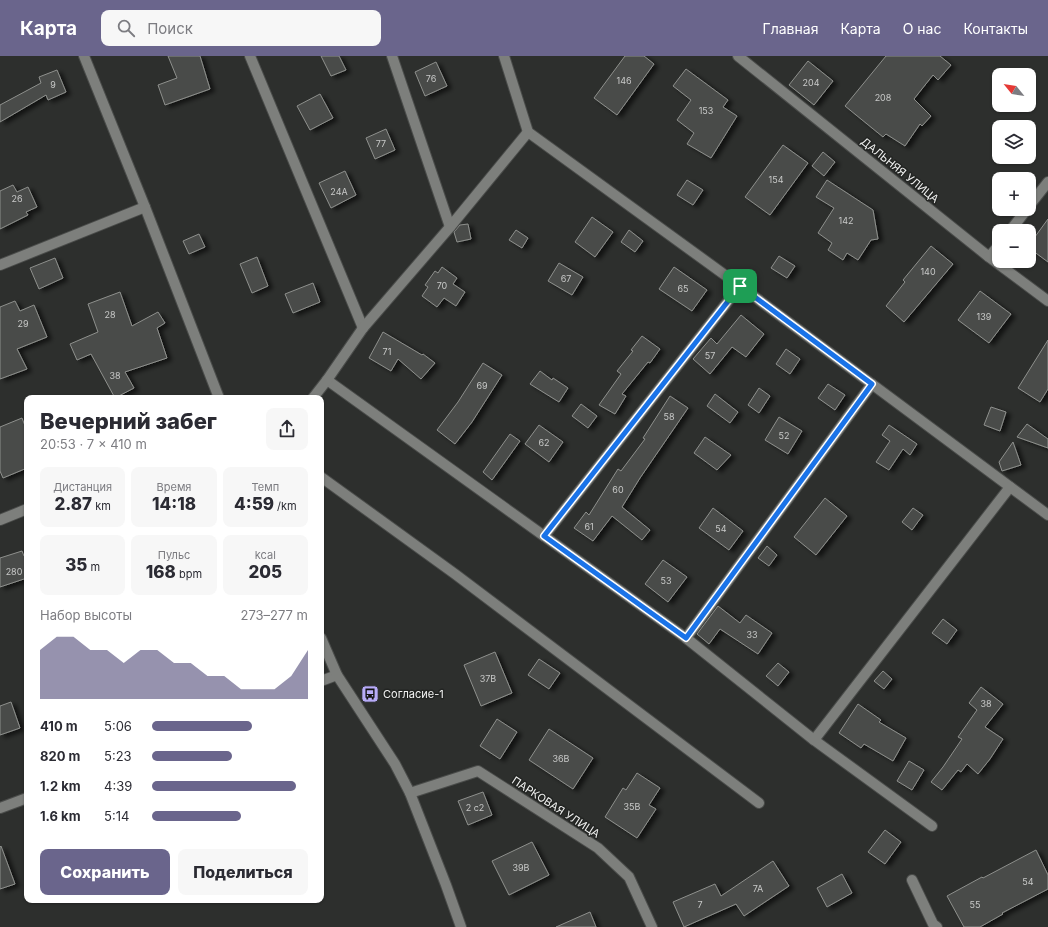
<!DOCTYPE html>
<html lang="ru">
<meta charset="utf-8">
<style>
body{margin:0;font-family:Inter,sans-serif;background:#f7f7f7;color:#2b2b33;height:100vh;display:flex;flex-direction:column;font-size:15px;white-space:nowrap}
*{box-sizing:border-box;margin:0}
p{font-size:13px;color:#7c7c81}
.icon{flex:none;width:22px;height:22px;fill:none;stroke:currentColor;stroke-width:2;stroke-linecap:round;stroke-linejoin:round}
.map{position:relative;flex:1;overflow:hidden}
.sheet{position:absolute;left:24px;top:339px;width:300px;height:508px;display:flex;flex-direction:column;background:#fff;border-radius:8px;box-shadow:0 1px 3px #0004}
.sheet>*{flex:none}
.needle{width:26px;rotate:300deg}
.fabs{position:absolute;left:992px;top:12px;display:grid;gap:8px}
.fabs a{display:grid;place-items:center;width:44px;height:44px;border-radius:8px;background:#fff;box-shadow:0 1px 3px #0004;font-size:20px}
.pin{position:absolute;display:grid;place-items:center;width:34px;height:34px;color:#fff;margin:-17px;border-radius:8px;box-shadow:0 2px 6px #0006}
.round{display:grid;place-items:center;flex:none;width:42px;height:42px;border-radius:8px;background:#f7f7f7}
.summary{display:flex;align-items:center;justify-content:space-between;height:68px;padding:0 16px}
h1{font-size:22px;font-weight:800;line-height:30px}
.figures{display:grid;grid-template-columns:repeat(3,1fr);gap:6px;height:68px;padding:4px 16px}
.figures div{display:grid;align-content:center;border-radius:8px;background:#f7f7f7;text-align:center}
.figures b{font-size:17px;font-weight:800}
.figures small{font-size:11px;font-weight:400}
.figures p{font-size:11px}
.chart{height:112px;padding:8px 16px}
.chart p{display:flex;justify-content:space-between}
.chart svg{width:100%;height:72px;margin-top:4px;fill:#6a658c;opacity:.7}
.primary-button{display:flex;gap:8px;margin-top:auto;padding:8px 16px}
.primary-button a{flex:1;height:46px;border-radius:8px;background:#6a658c;color:#fff;font-size:16px;font-weight:800;line-height:46px;text-align:center}
.primary-button a+a{background:#f7f7f7;color:#2b2b33}
ul{padding:0 16px;list-style:none;font-size:13px}
li{display:grid;grid-template-columns:64px 48px 1fr;align-items:center;height:30px}
li i{height:10px;border-radius:5px;background:#6a658c}
header{display:flex;align-items:center;gap:24px;box-sizing:border-box;height:56px;padding:0 20px;background:#6a658c;color:#fff}
header strong{font-size:19px}
nav{display:flex;gap:22px;margin-inline-start:auto;font-size:14px}
.search{width:280px;height:36px;background:#f7f7f7;display:flex;align-items:center;gap:10px;box-sizing:border-box;padding:0 14px;border-radius:8px;color:#7c7c81;font-size:15px}
.map>svg:first-child{display:block}
.building{fill:#494b48;stroke:#8e908d;filter:url(#shadow)}
.lines{fill:none;stroke-linecap:round;stroke-linejoin:round}
.minor-casing{stroke:#4a4c4a;stroke-width:12}
.tertiary-casing{stroke:#4a4c4a;stroke-width:12}
.minor{stroke:#7d7f7c;stroke-width:10}
.tertiary{stroke:#7d7f7c;stroke-width:10}
.route-casing{stroke:#fff;stroke-width:8}
.route{stroke:#1a73e8;stroke-width:5}
.labels{text-anchor:middle;stroke-width:3;stroke-linejoin:round;paint-order:stroke}
.number-label{font-size:9px;fill:#c8c9c8}
.street-label{font-size:11px;fill:#f2f3f2;stroke:#232523}
.poi-label{font-size:11px;fill:#f2f3f2;stroke:#232523;text-anchor:start}
</style>
<header>
<strong>Карта</strong>
<div class="search"><svg class="icon" aria-label="search" viewBox="0 0 24 24"><circle cx="10" cy="10" r="6"/><path d="M15 15l6 6"/></svg>Поиск</div>
<nav><a>Главная</a><a>Карта</a><a>О нас</a><a>Контакты</a></nav>
</header>
<div class="map">
<svg width="1048" height="871" viewBox="0 0 1048 871">
<defs>
<filter id="shadow"><feDropShadow dx="4.5" dy="2.5" stdDeviation="2" flood-color="#0009"/></filter>
</defs>
<rect width="100%" height="100%" fill="#2d2f2d"/>
<!-- building -->
<g class="building">
<path d="M168,0h32l10,33 -45,16 -7,-20 19,-7z"/>
<path d="M321,0h18l7,14 -15,6z"/>
<path d="M625,0h19l10,8 -37,51 -23,-17z"/>
<path d="M886,0h54l11,9 -13,15 -5,-5 -19,24 17,17 -9,10 -2,-2 -15,22 -19,-12 -3,3 -38,-31z"/>
<path d="M808,5l25,20 -19,24 -25,-20z"/>
<path d="M436,6l11,24 -22,10 -10,-24z"/>
<path d="M686,13l42,31 -5,7 14,9 -26,42 -24,-14 7,-11 -17,-13 14,-20 -18,-14z"/>
<path d="M57,14l9,22 -18,8 -2,-5 -46,27v-17l41,-22 -2,-6z"/>
<path d="M320,38l13,24 -23,12 -13,-24z"/>
<path d="M386,73l9,21 -20,9 -9,-21z"/>
<path d="M783,89l25,18 -38,52 -25,-18z"/>
<path d="M823,96l12,10 -11,14 -12,-10z"/>
<path d="M345,115l11,24 -25,13 -12,-25z"/>
<path d="M687,124l16,10 -10,15 -16,-10z"/>
<path d="M827,124l46,30 5,29 -7,1 -13,20 -11,-7 -4,7 -15,-10 4,-7 -14,-10 16,-25 -18,-11z"/>
<path d="M13,129l4,7 11,-5 9,20 -11,5 2,3 -28,14v-38z"/>
<path d="M592,161l21,15 -18,25 -20,-15z"/>
<path d="M1048,163v43l-19,-14v-3z"/>
<path d="M468,168l3,15 -14,3 -3,-10 6,-7z"/>
<path d="M516,174l12,8 -6,10 -13,-8z"/>
<path d="M629,174l14,11 -8,11 -14,-10z"/>
<path d="M199,178l6,13 -16,7 -6,-13z"/>
<path d="M931,190l22,18 -49,58 -18,-16 19,-24 -2,-2z"/>
<path d="M779,200l16,10 -8,12 -16,-10z"/>
<path d="M257,201l11,29 -16,7 -12,-29z"/>
<path d="M55,202l8,20 -24,11 -9,-21z"/>
<path d="M559,207l24,14 -11,18 -24,-14z"/>
<path d="M442,211l15,11 -4,6 12,8 -9,14 -12,-8 -7,9 -15,-11 6,-9 -3,-2 10,-14 3,2z"/>
<path d="M674,211l33,23 -15,21 -33,-22z"/>
<path d="M313,227l7,19 -27,11 -8,-19z"/>
<path d="M980,235l31,23 -22,29 -31,-23z"/>
<path d="M120,236l12,34 26,-14 7,11 -8,5 10,30 -42,14 9,16 -19,10 -24,-44 -14,6 -7,-16 28,-12 -10,-28z"/>
<path d="M15,245l5,10 14,-6 13,32 -30,12 10,20 -27,10v-72z"/>
<path d="M741,259l23,19 -18,23 -14,-10 -22,27 -17,-15 18,-21 6,6z"/>
<path d="M383,276l39,23 1,-1 12,9 -14,16 -23,-20 -7,12 -22,-13z"/>
<path d="M642,280l18,13 -10,14 -2,-1 -26,32 4,2 -11,18 -16,-9 22,-31 -4,-3 16,-20 -2,-1z"/>
<path d="M1048,284v49l-8,13 -22,-14z"/>
<path d="M786,293l14,10 -10,15 -14,-10z"/>
<path d="M483,307l19,12 -30,47 -17,22 -18,-14 21,-28z"/>
<path d="M540,315l12,9 1,-2 15,10 -9,14 -29,-18z"/>
<path d="M828,328l17,11 -10,15 -17,-12z"/>
<path d="M759,332l11,8 -11,17 -11,-8z"/>
<path d="M715,338l23,18 -8,11 -23,-17z"/>
<path d="M670,340l18,12 -26,38 -22,32 -18,29 28,23 -8,10 -30,-24 -19,25 -19,-13 12,-16 3,3 29,-46 3,2 24,-32 -2,-1z"/>
<path d="M581,348l16,12 -9,12 -16,-12z"/>
<path d="M991,351l15,5 -6,19 -16,-6z"/>
<path d="M779,361l23,14 -14,23 -23,-14z"/>
<path d="M22,362l5,13v37l-24,10 -3,-7v-44z"/>
<path d="M1027,368l21,15v9l-31,-11z"/>
<path d="M539,369l24,17 -14,20 -24,-18z"/>
<path d="M889,369l28,19 -7,11 -7,-6 -14,21 -13,-8 14,-21 -8,-6z"/>
<path d="M510,378l10,7 -28,39 -9,-8z"/>
<path d="M705,381l26,18 -14,15 -23,-17z"/>
<path d="M1013,386l8,23 -19,6 -3,-9z"/>
<path d="M825,442l22,18 -31,39 -22,-18z"/>
<path d="M713,452l30,23 -14,19 -30,-22z"/>
<path d="M913,452l10,7 -11,15 -10,-8z"/>
<path d="M767,490l10,9 -8,11 -11,-8z"/>
<path d="M22,495l2,5 3,-1v23l-27,9v-29z"/>
<path d="M663,504l24,17 -19,25 -23,-18z"/>
<path d="M718,550l22,17 6,-8 26,18 -14,21 -38,-25 -11,15 -12,-10z"/>
<path d="M943,563l14,11 -10,14 -15,-11z"/>
<path d="M495,596l17,41 -31,13 -17,-41z"/>
<path d="M539,603l21,14 -11,16 -21,-14z"/>
<path d="M778,607l11,9 -11,14 -12,-10z"/>
<path d="M883,615l9,8 -8,10 -10,-8z"/>
<path d="M981,631l22,17 -18,23 18,12 -13,20 -12,15 -11,-10 -6,8 -3,-2 -16,20 -11,-8 12,-15 19,-28 -4,-2 19,-27 -8,-7z"/>
<path d="M11,646l9,26 -20,7v-29z"/>
<path d="M858,648l23,16 -2,2 27,16 -13,23 -29,-17 -3,4 -22,-15z"/>
<path d="M497,663l20,13 -17,27 -20,-13z"/>
<path d="M549,673l44,29 -20,31 -44,-29z"/>
<path d="M909,705l15,9 -12,20 -15,-9z"/>
<path d="M637,717l23,15 -11,17 7,4 -19,29 -32,-21 18,-29 3,2z"/>
<path d="M483,736l9,23 -24,10 -10,-24z"/>
<path d="M885,774l16,12 -16,22 -17,-12z"/>
<path d="M532,786l17,33 -40,20 -17,-34z"/>
<path d="M1,790l14,38 -15,5v-42z"/>
<path d="M1036,794l12,25v14l-46,24 1,1 -23,13h-16l-17,-31 35,-19 1,1z"/>
<path d="M773,805l16,25 -45,30 -8,-12 -52,23 -11,-25 42,-18 6,12z"/>
<path d="M842,818l10,19 -25,14 -10,-19z"/>
<path d="M590,856l6,15h-40z"/>
</g>
<g class="lines">
<defs>
<g id="minor">
<path d="M250,0l113,272"/>
<path d="M392,0l58,171"/>
<path d="M504,0l24,76 212,154 308,229"/>
<path d="M738,0l251,201 59,44"/>
<path d="M1029,150l19,-24"/>
<path d="M1010,175l17,-22"/>
<path d="M989,201l10,-12"/>
<path d="M0,209l145,-58"/>
<path d="M327,324l359,258 128,102 118,86"/>
<path d="M313,342l14,-18 36,-52 87,-101 78,-95"/>
<path d="M321,421l134,97 304,229"/>
<path d="M0,464l27,-11"/>
<path d="M544,480l196,-250"/>
<path d="M686,582l186,-254"/>
<path d="M321,625l16,-6"/>
<path d="M814,684l196,-253"/>
<path d="M410,737l68,-22 120,77 31,29 23,50"/>
<path d="M0,752l27,-10"/>
<path d="M912,824l21,44 4,3"/>
</g>
<g id="tertiary">
<path d="M84,0l61,151 74,191"/>
<path d="M321,582l16,37 58,89 15,29 36,92 15,42"/>
</g>
</defs>
<!-- minor casing -->
<use href="#minor" class="minor-casing"/>
<!-- tertiary casing -->
<use href="#tertiary" class="tertiary-casing"/>
<!-- minor -->
<use href="#minor" class="minor"/>
<!-- tertiary -->
<use href="#tertiary" class="tertiary"/>
</g>
<g class="lines">
<defs>
<path id="route" d="M740,230l132,98 -186,254 -142,-102z"/>
</defs>
<!-- route casing -->
<use href="#route" class="route-casing"/>
<!-- route -->
<use href="#route" class="route"/>
</g>
<!-- icons -->
<defs>
<symbol id="bus-square" viewBox="-11 -11 22 22"><rect x="-9" y="-9" width="18" height="18" rx="4" fill="#b7abf8" stroke="#232523"/><path d="M-5-6H5V4H4V6H2V4H-2V6H-4V4H-5ZM-3.5-4V0h7V-4ZM-3.5 1.2v1.5H-2V1.2ZM2 1.2v1.5H3.5V1.2Z" fill="#111"/></symbol>
</defs>
<g fill-rule="evenodd">
<use href="#bus-square" x="360" y="628" width="20" height="20"/>
</g>
<g class="labels">
<!-- number labels -->
<g class="number-label">
<text x="431" y="26">76</text>
<text x="624" y="28">146</text>
<text x="811" y="30">204</text>
<text x="53" y="32">9</text>
<text x="883" y="45">208</text>
<text x="706" y="58">153</text>
<text x="381" y="91">77</text>
<text x="776" y="127">154</text>
<text x="339" y="139">24А</text>
<text x="17" y="146">26</text>
<text x="846" y="168">142</text>
<text x="928" y="219">140</text>
<text x="566" y="226">67</text>
<text x="442" y="233">70</text>
<text x="683" y="236">65</text>
<text x="110" y="262">28</text>
<text x="984" y="264">139</text>
<text x="23" y="271">29</text>
<text x="387" y="299">71</text>
<text x="710" y="303">57</text>
<text x="115" y="323">38</text>
<text x="482" y="333">69</text>
<text x="669" y="364">58</text>
<text x="784" y="383">52</text>
<text x="544" y="390">62</text>
<text x="618" y="437">60</text>
<text x="589" y="474">61</text>
<text x="721" y="476">54</text>
<text x="14" y="519">280</text>
<text x="666" y="528">53</text>
<text x="752" y="582">33</text>
<text x="488" y="626">37В</text>
<text x="986" y="651">38</text>
<text x="561" y="706">36В</text>
<text x="632" y="754">35В</text>
<text x="475" y="755">2 с2</text>
<text x="521" y="815">39В</text>
<text x="1028" y="829">54</text>
<text x="758" y="836">7А</text>
<text x="700" y="852">7</text>
<text x="975" y="852">55</text>
</g>
<!-- street labels -->
<g class="street-label">
<text transform="translate(900 114) rotate(39)" y="4">ДАЛЬНЯЯ УЛИЦА</text>
<text transform="translate(556 751) rotate(33)" y="4">ПАРКОВАЯ УЛИЦА</text>
</g>
<!-- poi labels -->
<g class="poi-label">
<text x="383" y="642">Согласие-1</text>
</g>
</g>
</svg>
<div class="fabs">
<a><svg class="needle" viewBox="-14 -14 28 28"><path d="M0-13l5 13h-10z" fill="#e53935"/><path d="M0 13l5-13h-10z" fill="#7c7c81"/></svg></a>
<a><svg class="icon" aria-label="layers" viewBox="0 0 24 24"><path d="M12 4l9 5-9 5-9-5zM3 14l9 5 9-5"/></svg></a>
<a>+</a>
<a>−</a>
</div>
<div class="pin" style="left:740px;top:230px;background:#1e9e55"><svg class="icon" aria-label="arrive" viewBox="0 0 24 24"><path d="M6 21V4h12l-3 4 3 4H6"/></svg></div>
<section class="sheet">
<div class="summary"><div><h1>Вечерний забег</h1><p>20:53 · 7 × 410 m</p></div><a class="round"><svg class="icon" aria-label="share" viewBox="0 0 24 24"><path d="M12 15V3M7 8l5-5 5 5M5 13v7h14v-7"/></svg></a></div>
<div class="figures">
<div><p>Дистанция</p><b>2.87<small> km</small></b></div>
<div><p>Время</p><b>14:18</b></div>
<div><p>Темп</p><b>4:59<small> /km</small></b></div>
</div>
<div class="figures">
<div><b>35<small> m</small></b></div>
<div><p>Пульс</p><b>168<small> bpm</small></b></div>
<div><p>kcal</p><b>205</b></div>
</div>
<div class="chart"><p><span>Набор высоты</span>273–277 m</p>
<svg viewBox="0 0 160 44" preserveAspectRatio="none"><path d="M0 44V14L10 6L20 6L30 14L40 14L50 22L60 14L70 14L80 22L90 22L100 30L110 30L120 38L130 38L140 38L150 30L160 14V44z"/></svg>
</div>
<ul>
<li><b>410 m</b>5:06<i style="width:64%"></i></li>
<li><b>820 m</b>5:23<i style="width:51%"></i></li>
<li><b>1.2 km</b>4:39<i style="width:92%"></i></li>
<li><b>1.6 km</b>5:14<i style="width:57%"></i></li>
</ul>
<div class="primary-button"><a>Сохранить</a><a>Поделиться</a></div>
</section>
</div>
